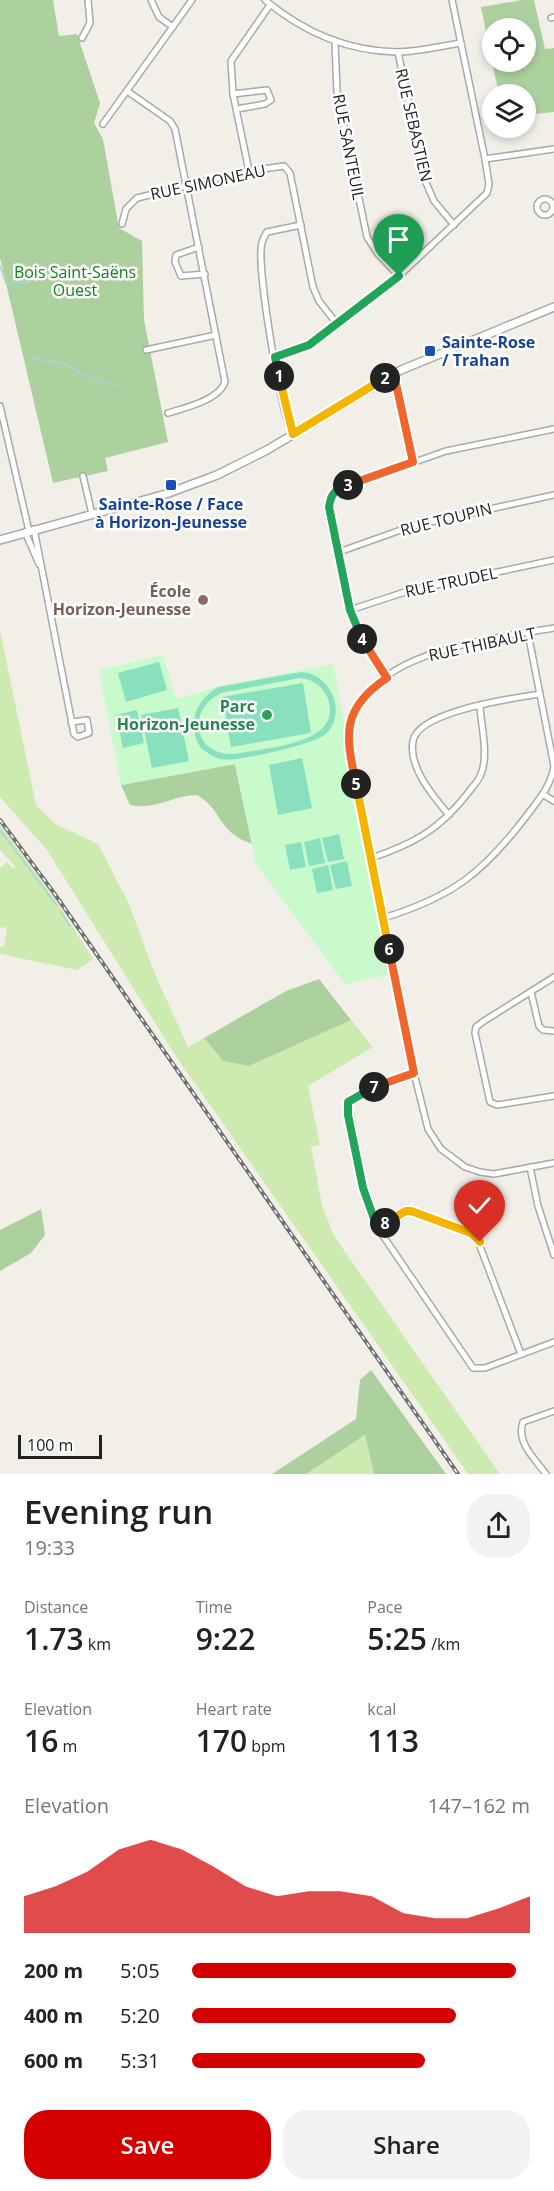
<!DOCTYPE html>
<meta charset="utf-8">
<style>
body{margin:0;font-family:"Open Sans",sans-serif;background:#f2f2f2;color:#222;height:100vh;display:flex;flex-direction:column;font-size:22px;white-space:nowrap}
*{box-sizing:border-box;margin:0}
p{font-size:20px;color:#767676}
.icon{flex:none;width:33px;height:33px;fill:none;stroke:currentColor;stroke-width:2;stroke-linecap:round;stroke-linejoin:round}
.map{position:relative;height:1474px;overflow:hidden}
.drawer{display:flex;flex-direction:column;background:#fff;flex:1}
.drawer>*{flex:none}
.tools{position:absolute;left:482px;top:18px;display:grid;gap:12px}
.tools a{display:grid;place-items:center;width:54px;height:54px;border-radius:50%;background:#fff;box-shadow:0 3px 9px #0003;font-size:30px}
.scale{position:absolute;left:18px;bottom:15px;width:84px;box-sizing:border-box;padding-left:6px;border:3px solid #222;border-top:0;font-size:16px;line-height:21px;white-space:nowrap;color:#222;-webkit-text-stroke:4px #fff;paint-order:stroke}
.pin{position:absolute;display:grid;place-items:center;width:51px;height:51px;color:#fff;margin:-62px -26px;border-radius:50% 50% 50% 0;rotate:-45deg;box-shadow:0 0 6px #0007}
.pin .icon{rotate:45deg}
.km{position:absolute;width:30px;height:30px;margin:-15px;border-radius:50%;background:#222;color:#fff;font-size:16px;line-height:30px;text-align:center}
.round{display:grid;place-items:center;flex:none;width:63px;height:63px;border-radius:24px;background:#f2f2f2}
.summary{display:flex;align-items:center;justify-content:space-between;height:102px;padding:0 24px}
h1{font-size:33px;font-weight:600;line-height:45px}
.stats{display:grid;grid-template-columns:repeat(3,1fr);gap:9px;height:102px;padding:6px 24px}
.stats div{display:grid;align-content:center}
.stats b{font-size:30px;font-weight:600}
.stats small{font-size:16px;font-weight:400}
.stats p{font-size:16px}
.chart{height:168px;padding:12px 24px}
.chart p{display:flex;justify-content:space-between}
.chart svg{width:100%;height:108px;margin-top:6px;fill:#d40000;opacity:.7}
.button{display:flex;gap:12px;margin-top:auto;padding:12px 24px}
.button a{flex:1;height:69px;border-radius:24px;background:#d40000;color:#fff;font-size:24px;font-weight:600;line-height:69px;text-align:center}
.button a+a{background:#f2f2f2;color:#222}
ul{padding:0 24px;list-style:none;font-size:20px}
li{display:grid;grid-template-columns:96px 72px 1fr;align-items:center;height:45px}
li i{height:15px;border-radius:8px;background:#d40000}
.map>svg:first-child{display:block}
.grass{fill:#cdebb0}
.forest{fill:#add19e}
.park{fill:#c8facc}
.pitch{fill:#88e0be;fill-rule:evenodd}
.lines{fill:none;stroke-linecap:round;stroke-linejoin:round}
.stream{stroke:#aad3df;stroke-width:1.5}
.minor-casing{stroke:#a9a9a9;stroke-width:8}
.tertiary-casing{stroke:#a9a9a9;stroke-width:10}
.minor{stroke:#fff;stroke-width:5}
.tertiary{stroke:#fff;stroke-width:7}
.rail-casing{stroke:#707070;stroke-width:4}
.rail{stroke:#fff;stroke-width:1.5;stroke-dasharray:4.5;stroke-linecap:butt}
.split-1-casing{stroke:#fff;stroke-width:12}
.split-2-casing{stroke:#fff;stroke-width:12}
.split-3-casing{stroke:#fff;stroke-width:12}
.split-4-casing{stroke:#fff;stroke-width:12}
.split-5-casing{stroke:#fff;stroke-width:12}
.split-6-casing{stroke:#fff;stroke-width:12}
.split-7-casing{stroke:#fff;stroke-width:12}
.split-8-casing{stroke:#fff;stroke-width:12}
.split-9-casing{stroke:#fff;stroke-width:12}
.split-1{stroke:#22a559;stroke-width:8}
.split-2{stroke:#f5b400;stroke-width:8}
.split-3{stroke:#f0652b;stroke-width:8}
.split-4{stroke:#22a559;stroke-width:8}
.split-5{stroke:#f0652b;stroke-width:8}
.split-6{stroke:#f5b400;stroke-width:8}
.split-7{stroke:#f0652b;stroke-width:8}
.split-8{stroke:#22a559;stroke-width:8}
.split-9{stroke:#f5b400;stroke-width:8}
.transit-dot{fill:#1a4fb4;stroke:#fff;stroke-width:2}
.education-dot{fill:#8d6e63;stroke:#fff;stroke-width:2}
.leisure-dot{fill:#2e9e5b;stroke:#fff;stroke-width:2}
.labels{text-anchor:middle;stroke-width:5;stroke-linejoin:round;paint-order:stroke}
.street-label{font-size:16px;fill:#222;stroke:#fff}
.park-label{font-size:16px;fill:#0c8416;stroke:#fff}
.transit-label{font-size:16px;font-weight:bold;fill:#164399;stroke:#fff;text-anchor:start}
.education-label{font-size:16px;font-weight:bold;fill:#785e54;stroke:#fff;text-anchor:end}
.leisure-label{font-size:16px;font-weight:bold;fill:#27864d;stroke:#fff;text-anchor:end}
</style>
<div class="map">
<svg width="554" height="1474" viewBox="0 0 554 1474">
<rect width="100%" height="100%" fill="#f2efe9"/>
<!-- grass -->
<g class="grass">
<path d="M0,630l36,175 19,19 43,20 30,58 27,72 33,73 16,-9 19,23 26,5 102,-46 22,27 -65,39 12,59 -9,2 11,58 12,31 166,238h-32l-293,-419 -128,-205 -47,-53z"/>
<path d="M0,824l56,77 37,58 -16,11 -77,-16v-7l4,-1 3,-19 -7,1v-60l6,-6 8,7 1,-3 -15,-16z"/>
<path d="M365,1435l9,39h-68z"/>
</g>
<!-- forest -->
<g class="forest">
<path d="M0,0h53l6,36 18,-2 23,69 -6,20 9,16 16,89 23,13 2,79 24,122 -63,16 3,13 -55,12 -53,-225z"/>
<path d="M522,0h12l11,49 9,-1v64l-29,3v-21h-26l-7,-32h33v-34h-33v33l-11,-54z"/>
<path d="M235,764l17,80c-34,-11 -30,-35 -55,-49 -24,0 -42,16 -67,10l-9,-20z"/>
<path d="M319,979l32,41 -102,46 -26,-5 -19,-23 82,-47z"/>
<path d="M41,1209l4,26 -14,18 -31,18v-41z"/>
<path d="M371,1370l75,104h-72l-9,-39 -59,39h-34l84,-55 4,-39z"/>
</g>
<!-- park -->
<path class="park" d="M163,655l13,44 49,-14 108,-21 61,310 -49,10 -89,-120 -21,-100 -114,21 -22,-115z"/>
<!-- pitch -->
<g class="pitch">
<path d="M159,662l8,28 -41,12 -8,-29z"/>
<path d="M301,672c29,1 47,40 25,62 -11,10 -92,29 -106,25 -7,-2 -14,-7 -20,-12 -13,-23 -5,-46 18,-60zM300,678c13,1 23,8 28,21 16,46 -65,49 -94,55 -41,1 -48,-44 -13,-61z"/>
<path d="M303,683l8,50 -80,14 -9,-50z"/>
<path d="M178,708l11,53 -37,7 -11,-53z"/>
<path d="M137,710l7,33 -21,5 -7,-33z"/>
<path d="M302,758l10,50 -34,7 -9,-50z"/>
<path d="M339,834l5,25 -16,3 -6,-24z"/>
<path d="M320,838l5,25 -16,3 -5,-24z"/>
<path d="M301,842l5,25 -16,3 -5,-25z"/>
<path d="M347,861l5,25 -16,3 -6,-24z"/>
<path d="M328,865l5,25 -16,3 -5,-24z"/>
</g>
<g class="lines">
<!-- stream -->
<g class="stream">
<path d="M0,266l6,17 24,-1"/>
<path d="M38,279l32,-7 24,6 42,-2"/>
<path d="M32,358l34,6 20,13 31,9"/>
<path d="M0,830l57,76"/>
<path d="M61,912l9,14"/>
</g>
<defs>
<g id="minor">
<path d="M151,0l8,17 14,10"/>
<path d="M265,0c37,31 82,51 132,52 21,0 44,-6 64,-9"/>
<path d="M551,18l3,-1"/>
<path d="M82,38l8,-15 -2,-23"/>
<path d="M335,42l2,50 30,145 11,17 21,22"/>
<path d="M398,52l26,126 10,23 20,24"/>
<path d="M127,91l43,30 5,8 50,253c-6,18 -40,26 -57,31"/>
<path d="M233,94l34,-4 4,10 -6,4 -28,5"/>
<path d="M103,124l89,-124"/>
<path d="M485,159l69,-10"/>
<path d="M249,171l-16,-77 -2,-33 39,-56"/>
<circle cx="545" cy="207" r="8"/>
<path d="M122,224l4,-15 11,-11 112,-27 35,-5 6,7 23,114 6,14 18,23"/>
<path d="M199,247l-23,8 -1,7 6,14 24,-2"/>
<path d="M146,350l70,-15"/>
<path d="M275,357l34,-12 90,-69 88,-83 2,-9 -4,-25 -33,-159"/>
<path d="M393,374l20,88"/>
<path d="M0,406l29,125"/>
<path d="M293,434c-13,-21 -34,-157 -32,-184 0,-7 2,-12 6,-18l34,-7"/>
<path d="M83,476l9,38"/>
<path d="M34,529l40,205 4,3 11,-4 -2,-13 -16,2"/>
<path d="M25,532l14,32"/>
<path d="M339,552l73,-26 142,-31"/>
<path d="M350,610l58,-19 146,-31"/>
<path d="M554,628c-69,12 -205,24 -206,117l66,328 14,56 13,20 24,18 15,5 14,2 60,-11"/>
<path d="M528,633l26,133"/>
<path d="M387,678l-26,-40 -11,-28 -21,-103 1,-10 5,-7 111,-39 108,-22"/>
<path d="M544,795l10,6"/>
<path d="M449,815c-15,-18 -41,-47 -36,-74 5,-30 101,-43 127,-47"/>
<path d="M371,858c43,-14 69,-29 97,-65 4,-6 11,-12 13,-19 8,-19 0,-48 -1,-68"/>
<path d="M383,918c70,-21 101,-46 145,-104 12,-16 22,-27 26,-47"/>
<path d="M554,977l-70,44 -8,6 -1,6 15,69 7,3 57,-9"/>
<path d="M531,992l8,34 4,4 11,1"/>
<path d="M414,1073l-35,11 -31,18 15,86 14,39 96,141h12l69,-26"/>
<path d="M530,1167l8,39 16,49"/>
<path d="M377,1227l29,-16h5l65,25 45,118"/>
<path d="M546,1474c-12,-16 -30,-32 -23,-52l31,-11"/>
</g>
<path id="tertiary" d="M0,540l166,-46 51,-19 50,-25 134,-80 153,-63"/>
</defs>
<!-- minor casing -->
<use href="#minor" class="minor-casing"/>
<!-- tertiary casing -->
<use href="#tertiary" class="tertiary-casing"/>
<!-- minor -->
<use href="#minor" class="minor"/>
<!-- tertiary -->
<use href="#tertiary" class="tertiary"/>
<defs>
<path id="rail" d="M0,820l54,73 404,581"/>
</defs>
<!-- rail casing -->
<use href="#rail" class="rail-casing"/>
<!-- rail -->
<use href="#rail" class="rail"/>
</g>
<g class="lines">
<defs>
<path id="split-1" d="M279,376l-4,-19 34,-12 90,-69"/>
<path id="split-2" d="M279,376l14,58 92,-56"/>
<path id="split-3" d="M348,485l65,-23 -18,-83 -2,-5 -8,4"/>
<path id="split-4" d="M348,485c-13,5 -17,8 -19,22l21,103 12,29"/>
<path id="split-5" d="M356,784c-10,-48 -16,-75 31,-106l-25,-39"/>
<path id="split-6" d="M356,784l33,165"/>
<path id="split-7" d="M374,1087l40,-14 -25,-124"/>
<path id="split-8" d="M374,1087l-26,15v13l15,73 14,39 8,-4"/>
<path id="split-9" d="M385,1223l21,-12h5l60,22 9,9"/>
</defs>
<!-- split-1 casing -->
<use href="#split-1" class="split-1-casing"/>
<!-- split-2 casing -->
<use href="#split-2" class="split-2-casing"/>
<!-- split-3 casing -->
<use href="#split-3" class="split-3-casing"/>
<!-- split-4 casing -->
<use href="#split-4" class="split-4-casing"/>
<!-- split-5 casing -->
<use href="#split-5" class="split-5-casing"/>
<!-- split-6 casing -->
<use href="#split-6" class="split-6-casing"/>
<!-- split-7 casing -->
<use href="#split-7" class="split-7-casing"/>
<!-- split-8 casing -->
<use href="#split-8" class="split-8-casing"/>
<!-- split-9 casing -->
<use href="#split-9" class="split-9-casing"/>
<!-- split-1 -->
<use href="#split-1" class="split-1"/>
<!-- split-2 -->
<use href="#split-2" class="split-2"/>
<!-- split-3 -->
<use href="#split-3" class="split-3"/>
<!-- split-4 -->
<use href="#split-4" class="split-4"/>
<!-- split-5 -->
<use href="#split-5" class="split-5"/>
<!-- split-6 -->
<use href="#split-6" class="split-6"/>
<!-- split-7 -->
<use href="#split-7" class="split-7"/>
<!-- split-8 -->
<use href="#split-8" class="split-8"/>
<!-- split-9 -->
<use href="#split-9" class="split-9"/>
</g>
<!-- markers -->
<g class="transit-dot">
<rect x="424" y="345" width="12" height="12" rx="3"/>
<rect x="165" y="479" width="12" height="12" rx="3"/>
</g>
<circle class="education-dot" cx="203" cy="600" r="6"/>
<circle class="leisure-dot" cx="267" cy="715" r="6"/>
<g class="labels">
<!-- street labels -->
<g class="street-label">
<text transform="translate(414 125) rotate(77)" y="6">RUE SEBASTIEN</text>
<text transform="translate(349 147) rotate(79)" y="6">RUE SANTEUIL</text>
<text transform="translate(208 182) rotate(-12)" y="6">RUE SIMONEAU</text>
<text transform="translate(446 519) rotate(-14)" y="6">RUE TOUPIN</text>
<text transform="translate(451 582) rotate(-12)" y="6">RUE TRUDEL</text>
<text transform="translate(482 644) rotate(-12)" y="6">RUE THIBAULT</text>
</g>
<!-- park labels -->
<g class="park-label">
<text x="75" y="278">Bois Saint-Saëns<tspan x="75" dy="18">Ouest</tspan></text>
</g>
<!-- transit labels -->
<g class="transit-label">
<text x="442" y="348">Sainte-Rose<tspan x="442" dy="18">/ Trahan</tspan></text>
<text x="171" y="510" text-anchor="middle">Sainte-Rose / Face<tspan x="171" dy="18">à Horizon-Jeunesse</tspan></text>
</g>
<!-- education labels -->
<g class="education-label">
<text x="191" y="597">École<tspan x="191" dy="18">Horizon-Jeunesse</tspan></text>
</g>
<!-- leisure labels -->
<g class="leisure-label">
<text x="255" y="712">Parc<tspan x="255" dy="18">Horizon-Jeunesse</tspan></text>
</g>
</g>
</svg>
<div class="tools">
<a><svg class="icon" aria-label="locate" viewBox="0 0 24 24"><circle cx="12" cy="12" r="6"/><path d="M12 2v4M12 18v4M2 12h4M18 12h4"/></svg></a>
<a><svg class="icon" aria-label="layers" viewBox="0 0 24 24"><path d="M12 4l9 5-9 5-9-5zM3 14l9 5 9-5"/></svg></a>
</div>
<div class="scale">100 m</div>
<div class="pin" style="left:399px;top:276px;background:#1e9e55"><svg class="icon" aria-label="arrive" viewBox="0 0 24 24"><path d="M6 21V4h12l-3 4 3 4H6"/></svg></div>
<div class="pin" style="left:480px;top:1242px;background:#d93025"><svg class="icon" aria-label="check" viewBox="0 0 24 24"><path d="M5 12l5 5 9-10"/></svg></div>
<b class="km" style="left:279px;top:376px">1</b>
<b class="km" style="left:385px;top:378px">2</b>
<b class="km" style="left:348px;top:485px">3</b>
<b class="km" style="left:362px;top:639px">4</b>
<b class="km" style="left:356px;top:784px">5</b>
<b class="km" style="left:389px;top:949px">6</b>
<b class="km" style="left:374px;top:1087px">7</b>
<b class="km" style="left:385px;top:1223px">8</b>
</div>
<section class="drawer">
<div class="summary"><div><h1>Evening run</h1><p>19:33</p></div><a class="round"><svg class="icon" aria-label="share" viewBox="0 0 24 24"><path d="M12 15V3M7 8l5-5 5 5M5 13v7h14v-7"/></svg></a></div>
<div class="stats">
<div><p>Distance</p><b>1.73<small> km</small></b></div>
<div><p>Time</p><b>9:22</b></div>
<div><p>Pace</p><b>5:25<small> /km</small></b></div>
</div>
<div class="stats">
<div><p>Elevation</p><b>16<small> m</small></b></div>
<div><p>Heart rate</p><b>170<small> bpm</small></b></div>
<div><p>kcal</p><b>113</b></div>
</div>
<div class="chart"><p><span>Elevation</span>147–162 m</p>
<svg viewBox="0 0 160 44" preserveAspectRatio="none"><path d="M0 44V29L10 25L20 19L30 10L40 6L50 10L60 17L70 25L80 29L90 27L100 27L110 29L120 36L130 38L140 38L150 34L160 29V44z"/></svg>
</div>
<ul>
<li><b>200 m</b>5:05<i style="width:96%"></i></li>
<li><b>400 m</b>5:20<i style="width:78%"></i></li>
<li><b>600 m</b>5:31<i style="width:69%"></i></li>
</ul>
<div class="button"><a>Save</a><a>Share</a></div>
</section>
